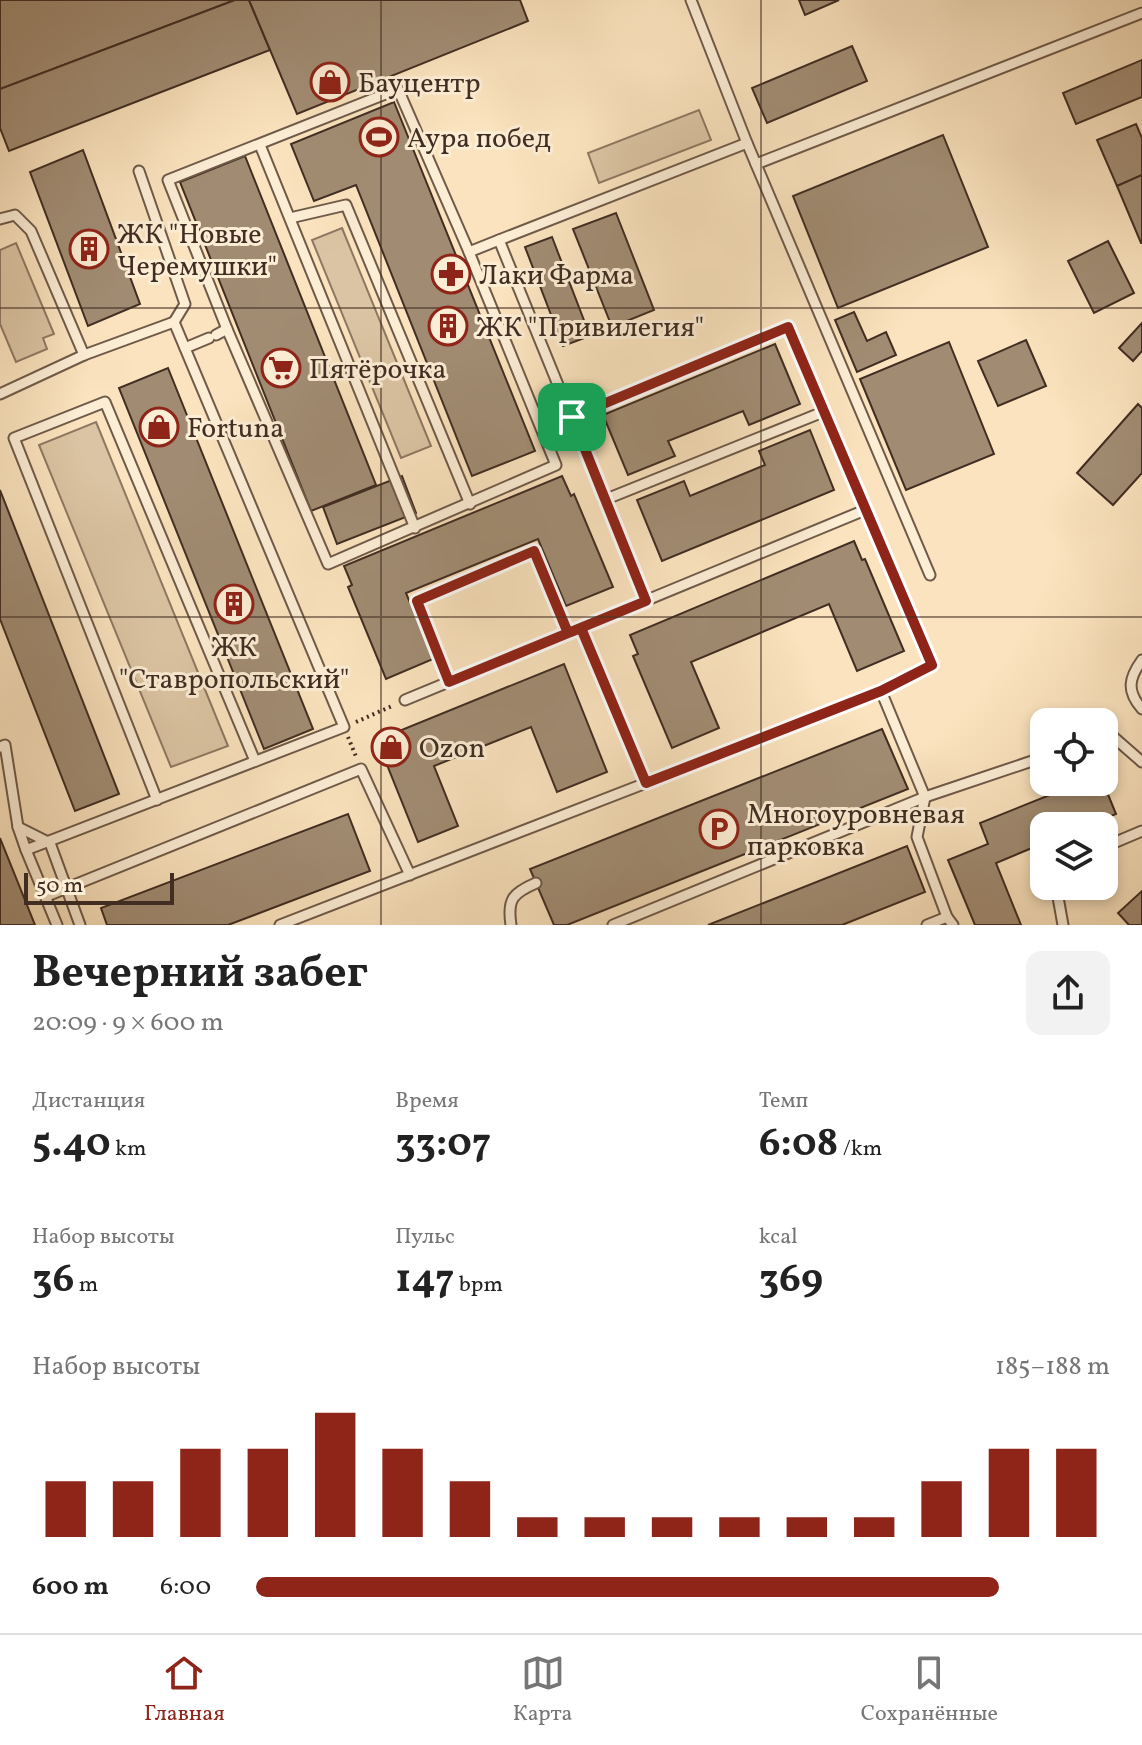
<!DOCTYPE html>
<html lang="ru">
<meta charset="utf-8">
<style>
body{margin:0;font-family:Vollkorn,serif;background:#f2f2f2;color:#222;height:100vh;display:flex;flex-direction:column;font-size:30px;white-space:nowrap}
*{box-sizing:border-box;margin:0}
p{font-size:26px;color:#767676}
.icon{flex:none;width:44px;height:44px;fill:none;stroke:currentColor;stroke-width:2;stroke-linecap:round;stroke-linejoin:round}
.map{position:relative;height:925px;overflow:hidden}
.panel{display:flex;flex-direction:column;background:#fff;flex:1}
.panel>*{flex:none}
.buttons{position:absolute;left:1030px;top:708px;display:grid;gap:16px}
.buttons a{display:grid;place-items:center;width:88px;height:88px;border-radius:16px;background:#fff;box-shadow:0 4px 12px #0003;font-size:40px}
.scale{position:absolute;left:24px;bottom:20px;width:150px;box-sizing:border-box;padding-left:8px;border:4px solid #412d22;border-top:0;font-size:22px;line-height:28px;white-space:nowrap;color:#412d22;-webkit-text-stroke:6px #fcedd5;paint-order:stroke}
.pin{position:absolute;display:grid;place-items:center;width:68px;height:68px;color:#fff;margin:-34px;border-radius:16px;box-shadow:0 4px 12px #0006}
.round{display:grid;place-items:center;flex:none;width:84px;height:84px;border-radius:16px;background:#f2f2f2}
.head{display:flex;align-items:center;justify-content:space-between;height:136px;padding:0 32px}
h1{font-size:44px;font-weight:700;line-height:60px}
.metrics{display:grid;grid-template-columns:repeat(3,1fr);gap:12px;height:136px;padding:8px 32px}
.metrics div{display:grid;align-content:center}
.metrics b{font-size:40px;font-weight:700}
.metrics small{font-size:22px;font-weight:400}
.metrics p{font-size:22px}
.chart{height:224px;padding:16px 32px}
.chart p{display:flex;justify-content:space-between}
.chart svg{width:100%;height:144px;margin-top:8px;stroke:#8f2418;stroke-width:6}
ul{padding:0 32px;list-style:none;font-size:26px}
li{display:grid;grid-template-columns:128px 96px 1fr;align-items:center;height:60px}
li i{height:20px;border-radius:10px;background:#8f2418}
.tabs{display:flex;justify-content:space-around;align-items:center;height:112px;border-top:2px solid #e0e0e0;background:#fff;font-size:22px;color:#767676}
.tabs a{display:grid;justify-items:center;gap:4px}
.tabs .current{color:#8f2418}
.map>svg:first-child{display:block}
.green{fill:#dbc4a3;stroke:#8e7862;stroke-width:2}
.building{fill:#a18c73;stroke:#412d22;stroke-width:2}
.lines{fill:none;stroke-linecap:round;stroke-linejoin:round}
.lane-casing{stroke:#6f5a49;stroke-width:13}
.path{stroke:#412d22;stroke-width:4;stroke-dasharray:2 4;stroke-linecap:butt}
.lane{stroke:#fcedd5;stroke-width:9}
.route-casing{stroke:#fff;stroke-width:16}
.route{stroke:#8f2418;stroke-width:10}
.grid{fill:none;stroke:#412d22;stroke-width:2;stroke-opacity:0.55}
.labels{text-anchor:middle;stroke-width:6;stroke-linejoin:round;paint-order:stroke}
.poi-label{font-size:28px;fill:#412d22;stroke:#fcedd5;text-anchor:start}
</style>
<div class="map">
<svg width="1142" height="925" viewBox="0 0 1142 925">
<rect width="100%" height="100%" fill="#fae3be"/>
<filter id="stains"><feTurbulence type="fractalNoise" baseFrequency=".0025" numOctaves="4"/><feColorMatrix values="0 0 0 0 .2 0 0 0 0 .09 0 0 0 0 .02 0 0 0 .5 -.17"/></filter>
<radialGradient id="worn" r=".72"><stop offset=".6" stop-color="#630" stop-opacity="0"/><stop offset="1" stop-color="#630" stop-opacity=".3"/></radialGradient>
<!-- green -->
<g class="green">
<path d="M699,110l12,30 -112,43 -11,-30z"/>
<path d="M342,228l89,218 -30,12 -89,-218z"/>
<path d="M16,243l38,91 -11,4 4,11 -31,13 -16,-38v-74z"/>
<path d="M96,422l132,324 -57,21 -132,-322z"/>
</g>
<!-- building -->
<g class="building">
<path d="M0,0h235l-235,89z"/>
<path d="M235,0h14l21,50 -261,101 -9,-23v-39z"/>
<path d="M249,0h271l8,21 -231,93z"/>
<path d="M799,0h40l-34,15z"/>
<path d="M852,46l15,35 -100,42 -15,-35z"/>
<path d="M1142,60v37l-66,27 -13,-31z"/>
<path d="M394,102l141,349 -63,25 -116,-291 -42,16 -23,-57z"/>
<path d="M1136,124l6,14v37l-25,11 -20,-46z"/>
<path d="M943,135l45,112 -150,61 -45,-112z"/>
<path d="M83,150l57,154 -52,22 -58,-154z"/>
<path d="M245,156l131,329 -65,26 -131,-329z"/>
<path d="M1142,175v68h-1l-24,-57z"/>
<path d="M616,213l38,97 -42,17 -39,-98z"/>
<path d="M552,237l38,99 -27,10 -38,-99z"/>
<path d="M1108,241l26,52 -40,20 -26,-52z"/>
<path d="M854,312l13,29 19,-9 10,23 -39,17 -22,-52z"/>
<path d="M1142,323v28l-9,10 -14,-13z"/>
<path d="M1026,340l20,46 -48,20 -20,-45z"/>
<path d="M949,342l45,112 -88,36 -46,-111z"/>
<path d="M775,344l25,60 -51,21 -6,-14 -75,30 7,15 -47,19 -25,-60z"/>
<path d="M168,368l145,361 -49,20 -145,-361z"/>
<path d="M1138,404l4,4v65l-29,32 -36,-32z"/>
<path d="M810,430l24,60 -172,71 -25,-61 47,-19 6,15 75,-31 -6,-14z"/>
<path d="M402,476l14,37 -79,31 -14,-37z"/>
<path d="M562,476l9,20 3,-2 39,93 -47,19 -28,-67 -132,54 27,66 -47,20 -38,-92 4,-2 -8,-19z"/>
<path d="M0,490l119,304 -44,17 -75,-192z"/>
<path d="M854,541l8,19 3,-1 39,92 -47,20 -28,-67 -138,58 28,66 -47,20 -39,-92 5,-2 -8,-19z"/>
<path d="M564,664l43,108 -50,20 -26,-65 -97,39 24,60 -40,16 -41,-102z"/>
<path d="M882,729l26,60 -341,136h-13l-24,-56z"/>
<path d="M1082,782h21l13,32 -29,12h-43v17l-48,20 25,62h-46l-27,-65 40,-16 -8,-21z"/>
<path d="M348,814l22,57 -142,54h-121l-6,-17z"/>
<path d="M0,838l35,87h-35z"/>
<path d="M907,846l18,46 -83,33h-134z"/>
<path d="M1142,891v34h-13l-11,-12z"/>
</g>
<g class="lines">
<defs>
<g id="lane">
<path d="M691,0l56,143 183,432"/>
<path d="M260,145l155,383"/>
<path d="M756,164l386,-151"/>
<path d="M290,218l56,-13 124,299"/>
<path d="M0,219l15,-4 16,16 53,124"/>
<path d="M227,329l-59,-149 230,-91 71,163"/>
<path d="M216,335l11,-6 101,235 228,-99 -87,-213 30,-12"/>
<path d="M185,348l24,-10"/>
<path d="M0,394l84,-39 90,-33"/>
<path d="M572,417l216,-90 35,85 -219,88"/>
<path d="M865,510l67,155 -51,26"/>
<path d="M646,601l-147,-361 248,-97"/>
<path d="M581,628l65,155 235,-92 44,106 -8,40 30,80 6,8"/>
<path d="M1142,660c-13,18 -16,31 0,49"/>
<path d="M449,682l-32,-81 117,-50 34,82"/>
<path d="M405,700l460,-190 -42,-98"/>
<path d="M1104,737l6,-3 32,28"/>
<path d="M0,747l5,-2 13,82 8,23"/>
<path d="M157,800l-143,-362 91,-36 150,359"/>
<path d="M18,827l32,16 30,82"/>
<path d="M1104,847l38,-16"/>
<path d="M1056,886l7,39"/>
<path d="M47,896l314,-127 49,106"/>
<path d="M57,925l-31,-75 318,-123 -170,-405 11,-18 -46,-133"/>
<path d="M280,925l366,-142"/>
<path d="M511,925c-4,-26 2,-32 25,-42"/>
<path d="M613,925l312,-128 119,-40"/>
<path d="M927,925l20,-8"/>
</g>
</defs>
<!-- lane casing -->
<use href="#lane" class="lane-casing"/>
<!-- path -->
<g class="path">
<path d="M356,722l36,-16"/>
<path d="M348,737l9,22"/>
</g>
<!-- lane -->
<use href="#lane" class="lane"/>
</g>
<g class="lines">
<defs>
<path id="route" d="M572,417l74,184 -197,81 -32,-81 117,-50 34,82 13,-5 65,155 235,-92 51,-26 -144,-338 -216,90"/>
</defs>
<!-- route casing -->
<use href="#route" class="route-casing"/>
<!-- route -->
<use href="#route" class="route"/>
</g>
<!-- grid -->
<path class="grid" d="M381,0v925M761,0v925M0,308h1142M0,617h1142"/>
<!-- icons -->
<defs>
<symbol id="shop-ring" viewBox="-11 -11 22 22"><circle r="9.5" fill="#fcedd5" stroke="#8f2418" stroke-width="1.5"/><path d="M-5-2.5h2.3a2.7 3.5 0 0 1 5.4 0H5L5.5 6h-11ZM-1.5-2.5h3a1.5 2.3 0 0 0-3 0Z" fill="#8f2418"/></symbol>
<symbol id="stadium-ring" viewBox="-11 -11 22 22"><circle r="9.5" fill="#fcedd5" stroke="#8f2418" stroke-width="1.5"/><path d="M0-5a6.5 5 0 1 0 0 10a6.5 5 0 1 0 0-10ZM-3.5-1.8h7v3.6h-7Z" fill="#8f2418"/></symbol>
<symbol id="building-ring" viewBox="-11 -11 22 22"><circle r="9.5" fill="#fcedd5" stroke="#8f2418" stroke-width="1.5"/><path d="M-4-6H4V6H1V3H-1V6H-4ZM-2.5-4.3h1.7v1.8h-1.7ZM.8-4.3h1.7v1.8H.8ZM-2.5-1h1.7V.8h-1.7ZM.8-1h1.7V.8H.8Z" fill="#8f2418"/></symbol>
<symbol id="pharmacy-ring" viewBox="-11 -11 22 22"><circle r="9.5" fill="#fcedd5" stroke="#8f2418" stroke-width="1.5"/><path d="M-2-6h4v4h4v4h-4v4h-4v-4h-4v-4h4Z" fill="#8f2418"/></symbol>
<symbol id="supermarket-ring" viewBox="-11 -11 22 22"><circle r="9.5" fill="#fcedd5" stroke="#8f2418" stroke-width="1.5"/><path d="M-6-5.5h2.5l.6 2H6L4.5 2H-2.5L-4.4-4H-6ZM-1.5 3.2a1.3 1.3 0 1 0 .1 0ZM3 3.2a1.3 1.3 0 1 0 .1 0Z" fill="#8f2418"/></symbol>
<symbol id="parking-ring" viewBox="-11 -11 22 22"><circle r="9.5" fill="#fcedd5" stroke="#8f2418" stroke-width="1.5"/><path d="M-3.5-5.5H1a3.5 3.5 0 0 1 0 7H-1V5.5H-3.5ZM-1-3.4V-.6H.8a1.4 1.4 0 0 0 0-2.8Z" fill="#8f2418"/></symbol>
</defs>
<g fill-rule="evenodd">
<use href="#shop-ring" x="308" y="60" width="44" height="44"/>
<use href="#stadium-ring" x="357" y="115" width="44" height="44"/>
<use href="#building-ring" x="67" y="227" width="44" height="44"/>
<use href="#pharmacy-ring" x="429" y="252" width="44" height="44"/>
<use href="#building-ring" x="426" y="304" width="44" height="44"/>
<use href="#supermarket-ring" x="259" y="346" width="44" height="44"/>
<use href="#shop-ring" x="137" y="405" width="44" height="44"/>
<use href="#building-ring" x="212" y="582" width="44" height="44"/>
<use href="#shop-ring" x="369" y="725" width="44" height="44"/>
<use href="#parking-ring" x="697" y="807" width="44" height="44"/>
</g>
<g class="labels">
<!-- poi labels -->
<g class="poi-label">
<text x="358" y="92">Бауцентр</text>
<text x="407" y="147">Аура побед</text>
<text x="117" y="243">ЖК "Новые<tspan x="117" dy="32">Черемушки"</tspan></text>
<text x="479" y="284">Лаки Фарма</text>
<text x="476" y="336">ЖК "Привилегия"</text>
<text x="309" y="378">Пятёрочка</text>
<text x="187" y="437">Fortuna</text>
<text x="234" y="656" text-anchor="middle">ЖК<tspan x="234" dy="32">"Ставропольский"</tspan></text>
<text x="419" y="757">Ozon</text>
<text x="747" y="823">Многоуровневая<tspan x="747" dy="32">парковка</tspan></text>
</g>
</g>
<rect width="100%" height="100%" filter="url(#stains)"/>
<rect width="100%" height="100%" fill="url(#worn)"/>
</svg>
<div class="buttons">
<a><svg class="icon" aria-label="locate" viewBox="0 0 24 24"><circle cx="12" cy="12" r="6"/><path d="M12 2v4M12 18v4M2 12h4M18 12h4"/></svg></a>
<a><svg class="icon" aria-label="layers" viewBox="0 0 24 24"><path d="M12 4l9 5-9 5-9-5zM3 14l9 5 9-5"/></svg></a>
</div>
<div class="scale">50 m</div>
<div class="pin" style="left:572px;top:417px;background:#1e9e55"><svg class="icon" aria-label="arrive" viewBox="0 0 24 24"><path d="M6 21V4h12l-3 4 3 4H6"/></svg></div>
</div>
<section class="panel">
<div class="head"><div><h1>Вечерний забег</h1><p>20:09 · 9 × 600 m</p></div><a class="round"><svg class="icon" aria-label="share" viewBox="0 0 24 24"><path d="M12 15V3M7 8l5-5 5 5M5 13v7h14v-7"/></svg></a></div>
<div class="metrics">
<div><p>Дистанция</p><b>5.40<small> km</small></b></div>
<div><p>Время</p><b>33:07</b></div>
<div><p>Темп</p><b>6:08<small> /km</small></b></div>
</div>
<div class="metrics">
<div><p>Набор высоты</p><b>36<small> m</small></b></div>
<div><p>Пульс</p><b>147<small> bpm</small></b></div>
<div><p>kcal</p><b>369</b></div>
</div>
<div class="chart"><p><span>Набор высоты</span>185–188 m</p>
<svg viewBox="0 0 160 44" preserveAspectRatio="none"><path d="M5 44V27M15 44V27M25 44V17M35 44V17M45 44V6M55 44V17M65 44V27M75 44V38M85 44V38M95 44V38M105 44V38M115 44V38M125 44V38M135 44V27M145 44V17M155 44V17"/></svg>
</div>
<ul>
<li><b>600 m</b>6:00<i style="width:87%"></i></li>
</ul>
</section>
<nav class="tabs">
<a class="current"><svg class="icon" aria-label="home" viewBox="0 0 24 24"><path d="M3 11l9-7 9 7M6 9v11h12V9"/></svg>Главная</a>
<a><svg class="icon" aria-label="map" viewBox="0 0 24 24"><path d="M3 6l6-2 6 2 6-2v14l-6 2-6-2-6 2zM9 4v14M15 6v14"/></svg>Карта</a>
<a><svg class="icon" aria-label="saved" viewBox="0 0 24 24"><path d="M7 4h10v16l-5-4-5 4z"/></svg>Сохранённые</a>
</nav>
